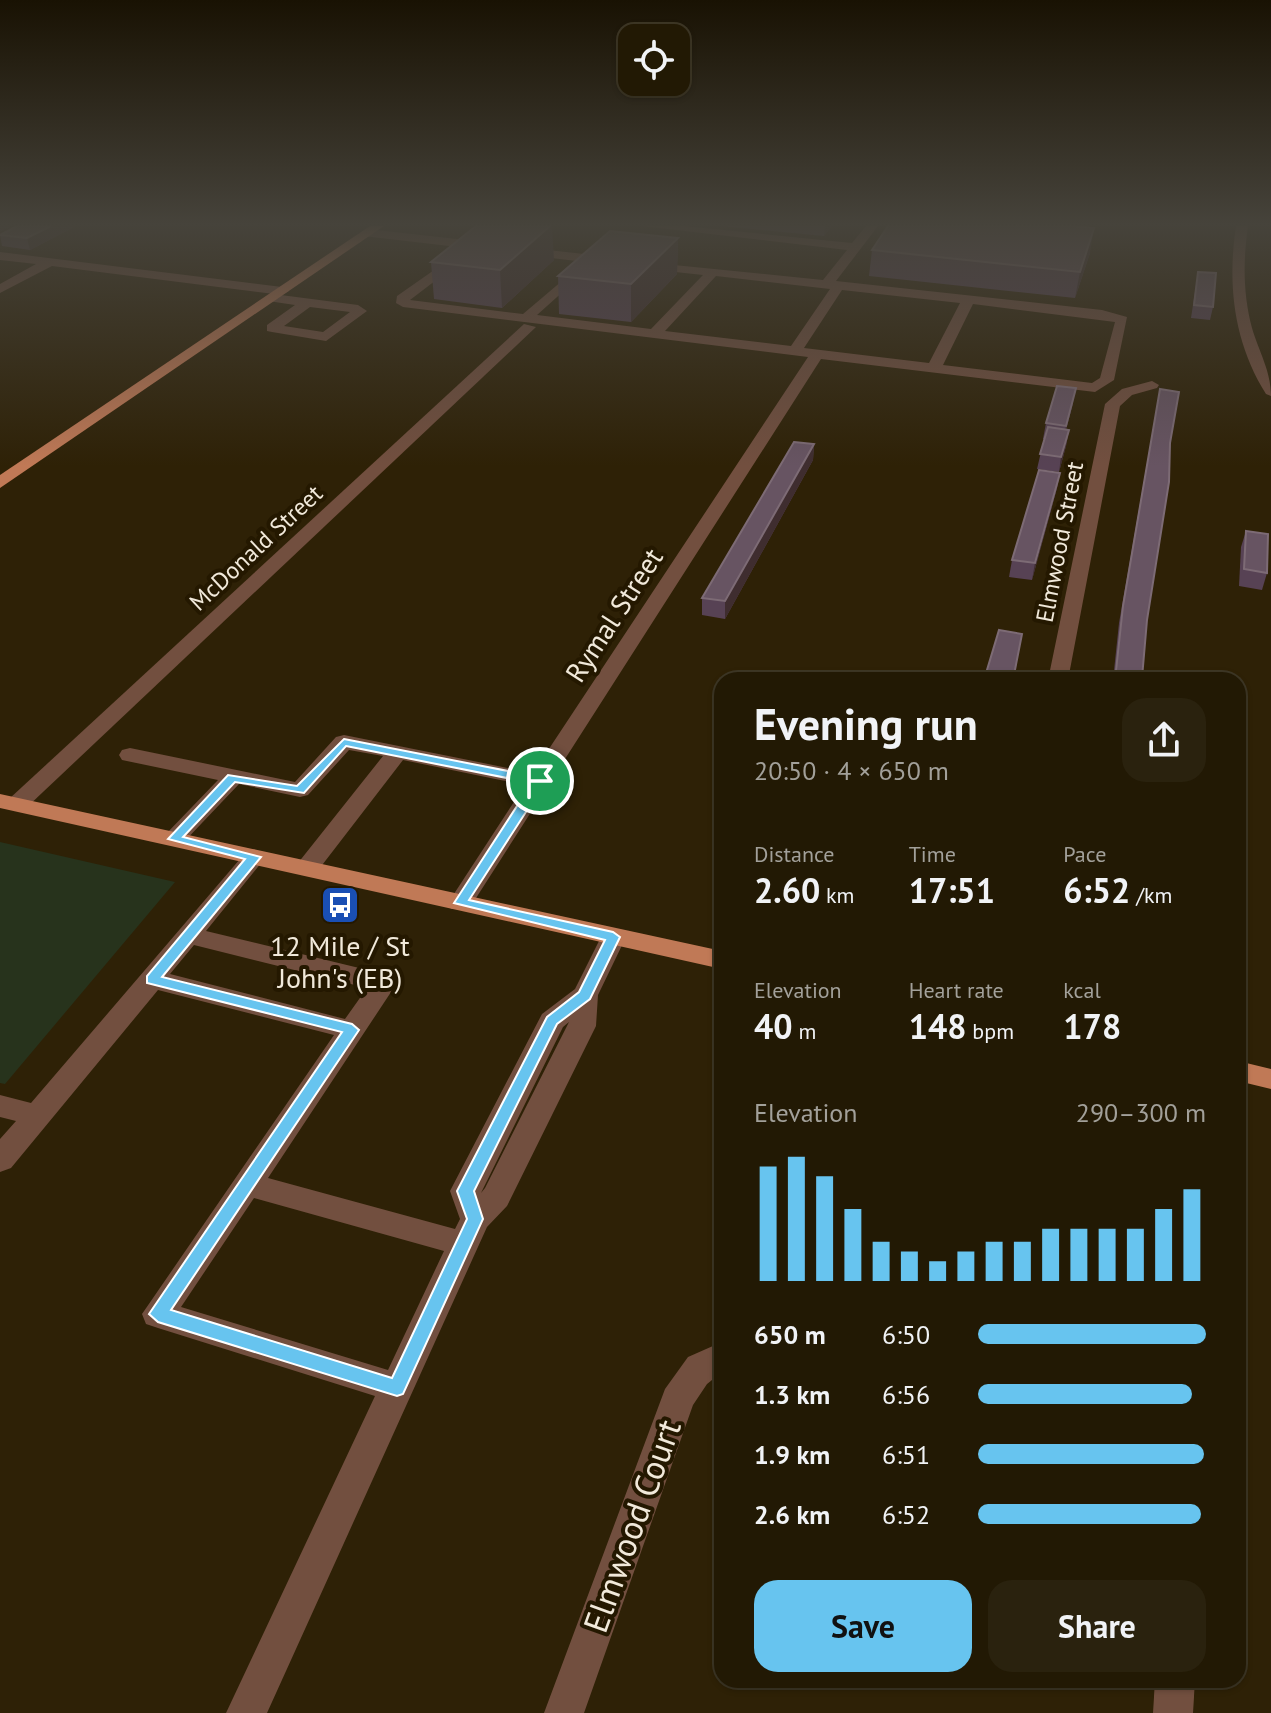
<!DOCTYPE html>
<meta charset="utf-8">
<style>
body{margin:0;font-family:"PT Sans",sans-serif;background:#2a220e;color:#f1f3f6;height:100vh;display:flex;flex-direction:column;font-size:30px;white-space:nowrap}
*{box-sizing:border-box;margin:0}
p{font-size:26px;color:#a2a09a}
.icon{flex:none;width:44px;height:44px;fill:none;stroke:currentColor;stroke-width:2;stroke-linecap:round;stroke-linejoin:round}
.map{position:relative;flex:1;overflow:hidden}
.side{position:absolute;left:714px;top:672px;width:532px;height:1016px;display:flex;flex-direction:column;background:#221904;border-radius:24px;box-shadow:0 2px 6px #0004,0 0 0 2px #3f3826}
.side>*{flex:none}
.tools{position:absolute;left:618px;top:24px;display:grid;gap:16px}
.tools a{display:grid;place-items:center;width:72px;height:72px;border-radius:16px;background:#221904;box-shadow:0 2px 6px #0004,0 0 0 2px #3f3826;font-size:40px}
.pin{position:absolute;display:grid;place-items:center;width:68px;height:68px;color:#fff;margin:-34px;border:4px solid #fff;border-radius:50%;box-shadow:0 2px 8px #0007}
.round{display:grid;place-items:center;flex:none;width:84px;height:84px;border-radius:24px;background:#2a220e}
.overview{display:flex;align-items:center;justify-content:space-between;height:136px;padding:0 40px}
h1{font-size:44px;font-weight:700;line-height:60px}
.stats{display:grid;grid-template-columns:repeat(3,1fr);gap:12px;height:136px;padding:8px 40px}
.stats div{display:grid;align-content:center}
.stats b{font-size:34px;font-weight:700}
.stats small{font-size:22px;font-weight:400}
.stats p{font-size:22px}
.chart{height:224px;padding:16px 40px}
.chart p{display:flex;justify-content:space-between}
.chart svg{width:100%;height:144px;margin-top:8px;stroke:#67c4ef;stroke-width:6}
.cta{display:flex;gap:16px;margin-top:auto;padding:16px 40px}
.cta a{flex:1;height:92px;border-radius:24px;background:#67c4ef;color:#111;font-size:32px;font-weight:700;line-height:92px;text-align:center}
.cta a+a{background:#2a220e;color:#f1f3f6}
ul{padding:0 40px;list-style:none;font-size:26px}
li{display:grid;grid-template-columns:128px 96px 1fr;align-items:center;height:60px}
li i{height:20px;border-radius:10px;background:#67c4ef}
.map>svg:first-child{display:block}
.green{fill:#27331c}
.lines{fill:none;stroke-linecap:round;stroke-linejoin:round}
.minor{fill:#724f3f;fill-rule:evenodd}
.major{fill:#c07956;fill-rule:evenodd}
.wall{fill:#574254}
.shaded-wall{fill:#3f2d2f}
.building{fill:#675462;stroke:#7d6b75;stroke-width:2}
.route{fill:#67c4ef;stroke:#fff;stroke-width:2;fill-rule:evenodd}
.labels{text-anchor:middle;stroke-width:8;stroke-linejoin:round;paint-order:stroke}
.far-street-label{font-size:24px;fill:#f1e9da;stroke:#241800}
.street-label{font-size:28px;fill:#f1e9da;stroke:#241800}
.poi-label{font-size:28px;fill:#f1e9da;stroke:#241800}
.near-street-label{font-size:34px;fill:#f1e9da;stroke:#241800}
</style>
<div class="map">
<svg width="1271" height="1713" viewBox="0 0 1271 1713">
<rect width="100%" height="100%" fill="#2e2106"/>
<!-- green -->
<path class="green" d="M0,842l175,40 -170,202 -5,-1z"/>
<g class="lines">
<!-- minor -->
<g class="minor">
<path d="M642,226h42l168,17 14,-17h12l-42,55 266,29 25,7 -13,63 -19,12 -274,-33 -352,550h-18l-3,-6 77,-118 -122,-25 -87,113h-18l-3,-5 3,-5 85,-107 -34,-6 -41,45 -8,2 -61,-13 -57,60h-16l-4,-5 4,-5 52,-54 -96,-20 -3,-5 3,-5 8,-2 165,34 41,-45 8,-2 189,38 275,-416 -405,-50 -7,-4 1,-7 60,-42 6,4 -2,3 -51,39 113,14 59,-50 4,1v6l-49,44 114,14 52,-54 -55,-6 -6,-4 2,-3 179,18 24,-30zM716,276l114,13 -39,57 -126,-15zM842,290l118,13 -31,60 -125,-15zM973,304l142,18 -15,56 -8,5 -149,-18z"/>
<path d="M1236,226h12c-5,35 -5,68 4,102 7,24 19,43 19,68l-5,-2c-32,-51 -39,-109 -30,-168z"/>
<path d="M367,229l117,13 6,4 -6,4 -121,-14 -2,-3z"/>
<path d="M521,247l90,10 6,4 -6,4 -94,-11 -2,-3z"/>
<path d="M0,252l282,35 7,4 -7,4 -230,-29 -52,27v-9l36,-20 -36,-4z"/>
<path d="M273,294l85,11 9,6 -41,30 -54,-9 -5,-1v-6l28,-20 -27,-4v-6zM310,307l40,5 -27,20 -39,-6z"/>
<path d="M524,324l12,3 -511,482h-16l-3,-5 3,-5z"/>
<path d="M1152,381l7,4 -2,3 -25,7 -12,11 -52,274h-20l57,-276 17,-15z"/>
<path d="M254,849l12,8 -60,74 178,43 9,3 4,6 -129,195 187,51 5,-10 -10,-28 92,-177 33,-25 29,-58h18l4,6 -28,58 -2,31 -89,180 -20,21 -220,486h-41l149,-317 -217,-68 -12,-4 -4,-10 192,-279 -176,-45 -147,178 -11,4v-33l16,-18 -16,-4v-22l31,8 215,-251zM194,945l173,43 -22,31 -175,-45zM569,1022l-84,166 -4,5 82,-166zM254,1198l190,53 -56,119 -207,-63z"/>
<path d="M722,1342v30l-15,12 -14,21 -109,308h-40l121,-324 23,-32z"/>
<path d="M1155,1680h40l-2,33h-40z"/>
</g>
<!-- major -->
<g class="major">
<path d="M370,226h14l-384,262v-13z"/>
<path d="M0,794l722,157v18l-722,-161z"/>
<path d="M1238,1061l33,8v20l-33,-8z"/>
</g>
</g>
<!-- wall -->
<g class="wall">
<path d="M17,226h59l-46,24 -28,-4 -2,-11z"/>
<path d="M721,226h111l-8,10z"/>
<path d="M678,238l-1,36 -46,48 -72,-8 -1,-38z"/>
<path d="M872,250l218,3 -15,45 -206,-22z"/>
<path d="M554,260l-52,48 -68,-9 -3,-37z"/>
<path d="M1198,272l15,35 -3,13 -19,-2z"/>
<path d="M1160,389l10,54 -23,177 -5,58 2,2h-31l6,-57z"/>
<path d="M1073,403l-7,27h3l-3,16 -7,26 -22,-3 7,-30h-1l3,-16z"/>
<path d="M814,444l-1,16 -88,159 -23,-4v-17z"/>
<path d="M1060,473l-3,15 -25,92 -23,-3 3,-17z"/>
<path d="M1246,531l21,42 -5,17 -23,-4 2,-39z"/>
</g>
<!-- shaded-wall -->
<g class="shaded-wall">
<path d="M0,226h12l-12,6z"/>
<path d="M51,226h25l-46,24 -3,-12z"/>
<path d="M550,226h2l2,34 -52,48 -2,-38z"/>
<path d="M825,226h7l-8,10z"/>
<path d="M1094,228l-4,25 -15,45 5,-26z"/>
<path d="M678,238l-1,36 -46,48v-38z"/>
<path d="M1076,388l-3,15 -10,38 3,-15z"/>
<path d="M1069,430l-3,16 -7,26 2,-15z"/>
<path d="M814,444l-1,16 -88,159v-18z"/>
<path d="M1060,473l-3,15 -25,92 3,-17z"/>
</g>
<!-- building -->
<g class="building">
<path d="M17,226h34l-24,12 -27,-3z"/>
<path d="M476,226h74l-50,44 -69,-8z"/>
<path d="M888,226h186l20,2 -14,44 -208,-22z"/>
<path d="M610,231l68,7 -47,46 -73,-8z"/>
<path d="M1198,272l18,1 -3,34 -19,-2z"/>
<path d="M1057,386l19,2 -10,38 -20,-3z"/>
<path d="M1160,389l19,3 -9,51 -1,39 -22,138 -5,58 3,1 -30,1 8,-74z"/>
<path d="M1048,427l21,3 -8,27 -21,-3z"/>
<path d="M794,442l20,2 -89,157 -23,-3z"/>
<path d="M1039,470l21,3 -25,90 -23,-3z"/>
<path d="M1246,531l22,3 -1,39 -23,-4z"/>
<path d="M999,630l23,4 -9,46h-29z"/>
</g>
<!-- sky -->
<linearGradient id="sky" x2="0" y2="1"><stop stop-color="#191203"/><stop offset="0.48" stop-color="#46433b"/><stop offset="1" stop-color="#46433b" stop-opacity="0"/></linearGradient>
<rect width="1271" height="466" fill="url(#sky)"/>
<!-- route -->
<path class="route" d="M344,739l200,39 2,3 -77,119 144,32 7,5 -30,62 -33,25 -83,167 9,28 -80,175 -6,2 -239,-74 -9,-8 193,-282 -195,-49v-7l98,-117 -77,-20 60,-64 69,11zM346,746l186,37 -78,120 151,37 -26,52 -32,25 -90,174 10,28 -75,159 -221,-68 188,-280 -7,-6 -190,-47 99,-120 -78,-20 52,-55 69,11z"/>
<!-- icons -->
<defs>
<symbol id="bus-square" viewBox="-11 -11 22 22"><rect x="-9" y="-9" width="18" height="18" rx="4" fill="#1a4fb4" stroke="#241800"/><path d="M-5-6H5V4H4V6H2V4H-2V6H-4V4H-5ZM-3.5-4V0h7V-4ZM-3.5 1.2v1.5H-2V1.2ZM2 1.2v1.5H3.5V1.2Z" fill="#fff"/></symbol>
</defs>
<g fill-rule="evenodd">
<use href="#bus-square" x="318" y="883" width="44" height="44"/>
</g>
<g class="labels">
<!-- far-street labels -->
<g class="far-street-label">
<text transform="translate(1060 542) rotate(-79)" y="8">Elmwood Street</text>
<text transform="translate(256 548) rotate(-43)" y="8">McDonald Street</text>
</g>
<!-- street labels -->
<g class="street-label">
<text transform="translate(614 615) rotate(-57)" y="10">Rymal Street</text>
</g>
<!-- poi labels -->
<g class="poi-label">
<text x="340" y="956">12 Mile / St<tspan x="340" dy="32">John's (EB)</tspan></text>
</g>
<!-- near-street labels -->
<g class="near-street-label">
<text transform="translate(632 1526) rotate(-70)" y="12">Elmwood Court</text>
</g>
</g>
</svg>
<div class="tools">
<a><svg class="icon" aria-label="locate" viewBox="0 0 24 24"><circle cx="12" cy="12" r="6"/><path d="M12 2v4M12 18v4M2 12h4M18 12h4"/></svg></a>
</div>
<div class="pin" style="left:540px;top:781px;background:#1e9e55"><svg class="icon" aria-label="arrive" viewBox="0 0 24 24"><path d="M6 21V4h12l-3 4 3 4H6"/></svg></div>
<section class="side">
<div class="overview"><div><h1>Evening run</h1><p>20:50 · 4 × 650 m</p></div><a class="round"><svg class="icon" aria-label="share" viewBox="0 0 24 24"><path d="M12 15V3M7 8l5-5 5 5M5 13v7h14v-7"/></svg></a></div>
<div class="stats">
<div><p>Distance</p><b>2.60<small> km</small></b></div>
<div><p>Time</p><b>17:51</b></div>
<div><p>Pace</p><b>6:52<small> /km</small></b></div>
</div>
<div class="stats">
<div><p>Elevation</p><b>40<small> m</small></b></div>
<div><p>Heart rate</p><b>148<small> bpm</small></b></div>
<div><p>kcal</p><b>178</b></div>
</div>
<div class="chart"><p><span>Elevation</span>290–300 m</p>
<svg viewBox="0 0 160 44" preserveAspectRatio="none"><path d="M5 44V9M15 44V6M25 44V12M35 44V22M45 44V32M55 44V35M65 44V38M75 44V35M85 44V32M95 44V32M105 44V28M115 44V28M125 44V28M135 44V28M145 44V22M155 44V16"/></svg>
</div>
<ul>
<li><b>650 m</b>6:50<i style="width:100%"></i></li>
<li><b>1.3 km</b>6:56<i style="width:94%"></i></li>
<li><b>1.9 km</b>6:51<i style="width:99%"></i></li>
<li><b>2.6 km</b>6:52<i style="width:98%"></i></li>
</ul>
<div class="cta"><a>Save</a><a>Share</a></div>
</section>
</div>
